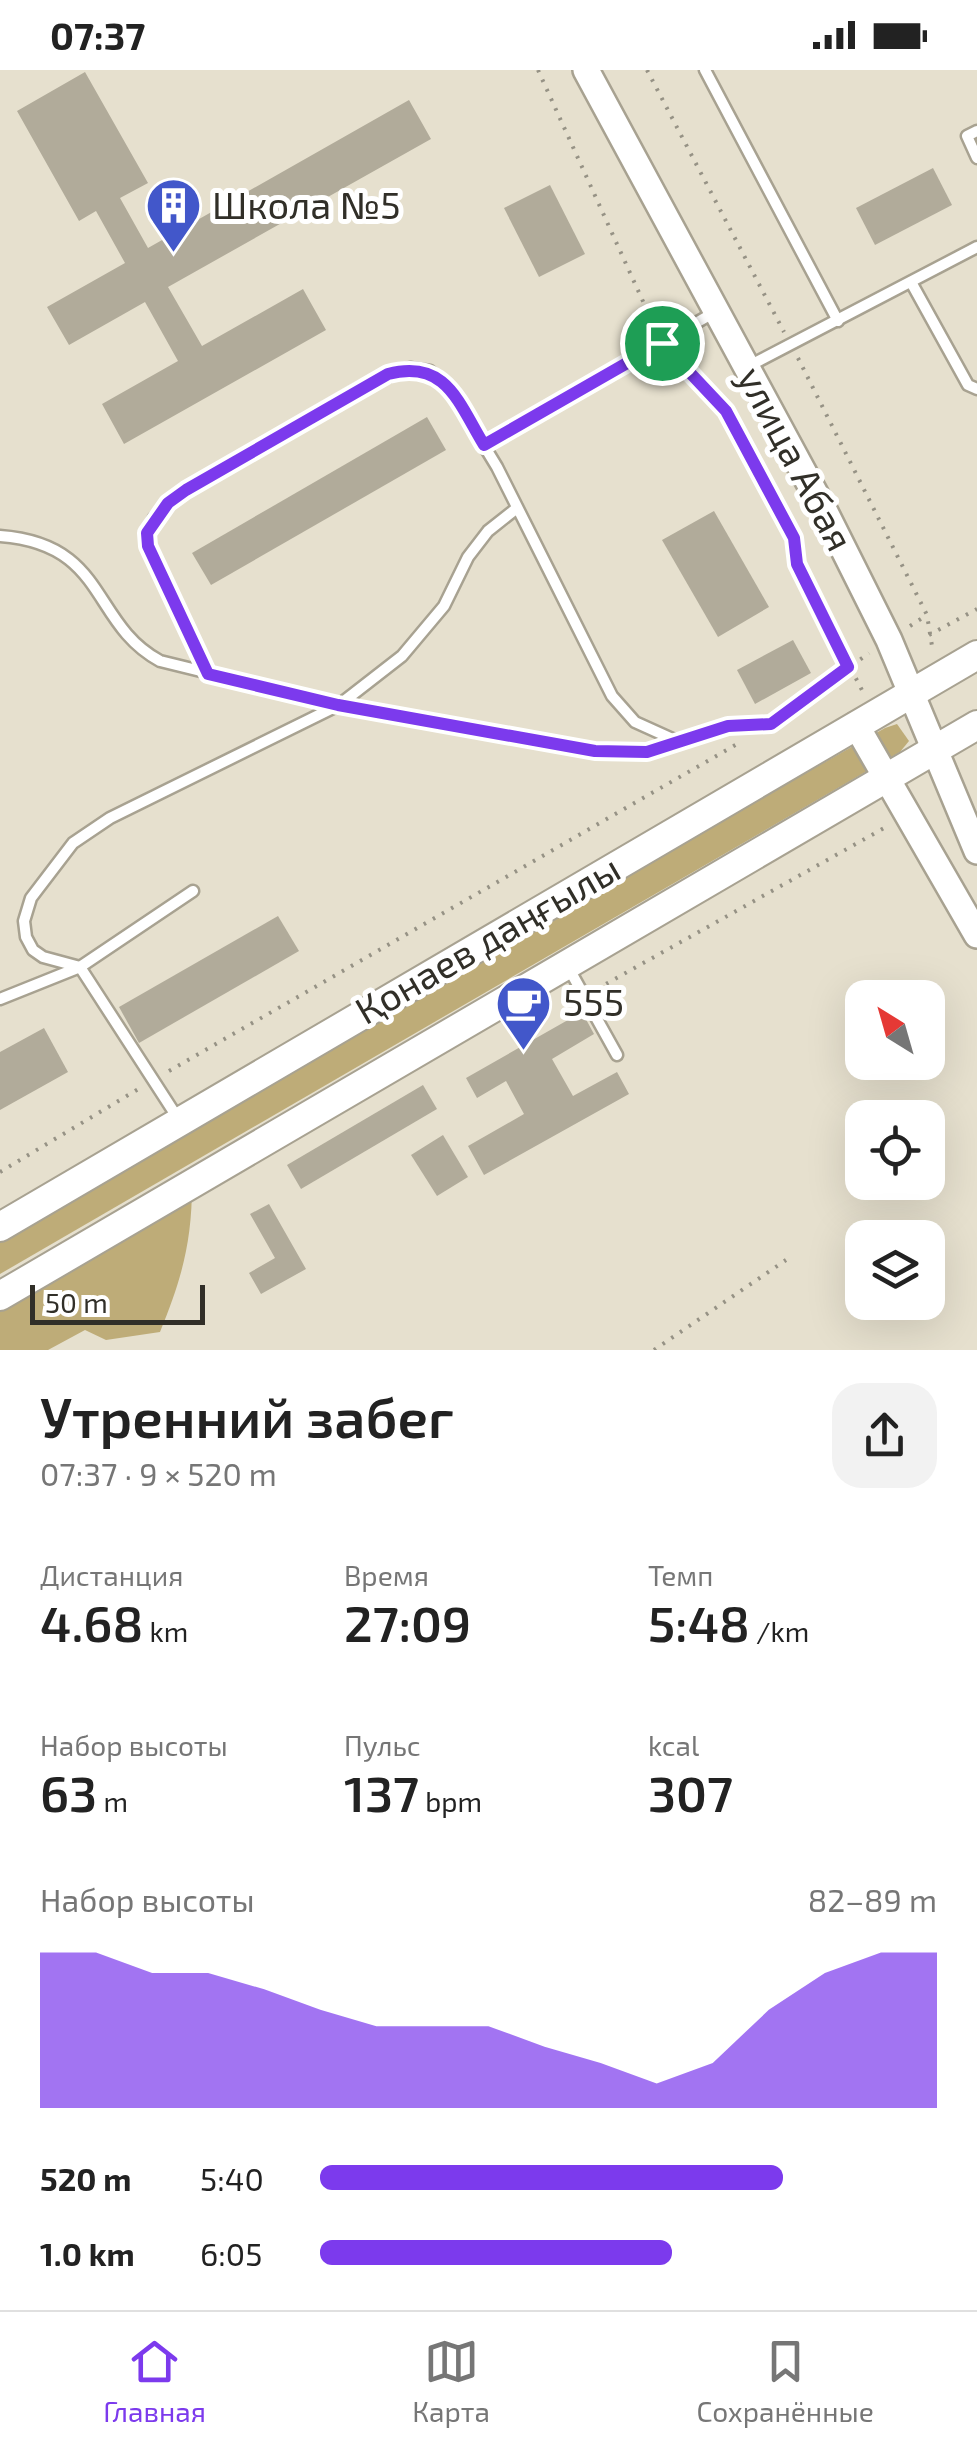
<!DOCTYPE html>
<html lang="ru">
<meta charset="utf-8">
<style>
body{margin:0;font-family:"Exo 2",sans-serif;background:#f2f2f2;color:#222;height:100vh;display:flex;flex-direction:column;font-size:38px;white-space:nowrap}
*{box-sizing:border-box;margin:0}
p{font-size:32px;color:#767676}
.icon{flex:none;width:55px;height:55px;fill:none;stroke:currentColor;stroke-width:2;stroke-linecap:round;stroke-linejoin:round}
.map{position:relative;height:1280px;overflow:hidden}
.sheet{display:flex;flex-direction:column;background:#fff;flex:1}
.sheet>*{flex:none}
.needle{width:65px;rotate:323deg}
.fabs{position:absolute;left:845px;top:910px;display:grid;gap:20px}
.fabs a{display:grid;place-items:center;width:100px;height:100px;border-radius:20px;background:#fff;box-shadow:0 10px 40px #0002;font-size:50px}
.scale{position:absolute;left:30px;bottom:25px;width:175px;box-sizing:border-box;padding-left:10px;border:5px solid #312f28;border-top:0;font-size:28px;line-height:35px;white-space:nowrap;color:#312f28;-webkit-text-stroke:8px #fff;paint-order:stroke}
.pin{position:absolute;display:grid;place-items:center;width:85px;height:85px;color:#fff;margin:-42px;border:5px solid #fff;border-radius:50%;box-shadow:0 2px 10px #0007}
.round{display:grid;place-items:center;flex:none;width:105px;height:105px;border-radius:30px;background:#f2f2f2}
.overview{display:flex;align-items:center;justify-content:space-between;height:170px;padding:0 40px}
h1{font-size:55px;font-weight:600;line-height:75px}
.stats{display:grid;grid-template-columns:repeat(3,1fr);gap:15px;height:170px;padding:10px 40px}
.stats div{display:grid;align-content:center}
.stats b{font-size:50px;font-weight:600}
.stats small{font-size:28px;font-weight:400}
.stats p{font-size:28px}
.chart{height:280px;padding:20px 40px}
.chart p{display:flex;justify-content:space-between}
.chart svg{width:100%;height:180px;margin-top:10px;fill:#7c3aed;opacity:.7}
ul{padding:0 40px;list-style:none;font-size:32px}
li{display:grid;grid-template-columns:160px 120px 1fr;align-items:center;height:75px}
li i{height:25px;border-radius:12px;background:#7c3aed}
.status{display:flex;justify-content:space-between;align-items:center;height:70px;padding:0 50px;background:#fff;direction:ltr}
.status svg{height:28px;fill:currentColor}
.tab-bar{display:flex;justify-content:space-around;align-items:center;height:140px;border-top:2px solid #e0e0e0;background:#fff;font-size:28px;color:#767676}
.tab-bar a{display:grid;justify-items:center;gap:5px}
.tab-bar .on{color:#7c3aed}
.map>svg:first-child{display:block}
.green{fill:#beac78}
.building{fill:#b1ab9a}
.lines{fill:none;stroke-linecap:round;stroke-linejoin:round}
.service-casing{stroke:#a8a291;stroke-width:15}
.tertiary-casing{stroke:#a8a291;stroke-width:30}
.secondary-casing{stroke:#a8a291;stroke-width:32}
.path{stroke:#969285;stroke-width:4;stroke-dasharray:2.5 8;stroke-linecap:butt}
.service{stroke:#fff;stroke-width:10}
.tertiary{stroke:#fff;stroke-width:25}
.secondary{stroke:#fff;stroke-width:28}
.route-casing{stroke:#fff;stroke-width:20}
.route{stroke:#7c3aed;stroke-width:12}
.labels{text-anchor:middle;stroke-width:10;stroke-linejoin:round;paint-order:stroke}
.poi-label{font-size:38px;fill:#312f28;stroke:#fff;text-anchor:start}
.street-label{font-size:38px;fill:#312f28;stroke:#fff}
</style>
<div class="status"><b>07:37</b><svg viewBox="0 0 49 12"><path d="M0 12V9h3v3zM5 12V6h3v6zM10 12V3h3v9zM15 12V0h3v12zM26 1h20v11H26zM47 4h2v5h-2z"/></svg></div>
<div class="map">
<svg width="977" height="1280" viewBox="0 0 977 1280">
<rect width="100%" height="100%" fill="#e6e0ce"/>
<!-- green -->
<g class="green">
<path d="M897,654l12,17 -9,11 -900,522v-44l885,-502z"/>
<path d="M192,1114c0,58 -10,94 -32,148l-54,8 -21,-10 -37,20h-48v-54z"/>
</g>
<!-- building -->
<g class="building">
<path d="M85,2l63,111 -28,15 28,50 261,-148 22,39 -263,148 34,59 101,-57 23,41 -202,114 -22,-40 76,-43 -33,-59 -76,43 -22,-38 78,-44 -29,-52 -17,10 -62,-110z"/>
<path d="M933,98l19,37 -77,40 -19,-37z"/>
<path d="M550,115l35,69 -46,23 -35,-69z"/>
<path d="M427,347l19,33 -235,135 -19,-32z"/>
<path d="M714,441l55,96 -51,30 -56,-97z"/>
<path d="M793,570l18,33 -56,31 -18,-34z"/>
<path d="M278,846l21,35 -160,92 -20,-36z"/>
<path d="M582,942l12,22 -42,25 21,37 44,-24 12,22 -145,81 -16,-29 56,-32 -18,-33 -29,17 -11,-20z"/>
<path d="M44,958l24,44 -68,38v-58z"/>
<path d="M423,1015l14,24 -136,80 -14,-24z"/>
<path d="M443,1065l25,42 -31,19 -26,-41z"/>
<path d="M269,1134l37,65 -45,25 -12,-21 26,-15 -25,-44z"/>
</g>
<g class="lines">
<defs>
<g id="service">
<path d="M705,0l133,251"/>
<path d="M977,61l-10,5 10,22"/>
<path d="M911,212l57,103 9,4"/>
<path d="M747,297l230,-120"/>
<path d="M484,375l231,-133"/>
<path d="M0,466c108,8 90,87 160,125l179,44 256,46 52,1 30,-11"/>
<path d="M208,604l-60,-128 -1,-13 7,-15 31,-28 176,-103 49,-19 20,3 22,22 45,74 115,229 23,26 42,19 52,-15 42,-1"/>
<path d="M568,897l49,88"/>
<path d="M0,929l80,-32 113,-76"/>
<path d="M179,1050l-99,-153 -37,-10 -10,-7 -7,-13 -2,-16 7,-23 42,-55 37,-25 229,-113 63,-49 42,-50 24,-49 20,-26 29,-23"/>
</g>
<g id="tertiary">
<path d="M586,0l240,444 63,126 88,211"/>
<path d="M856,655l121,210"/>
</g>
<g id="secondary">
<path d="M0,1157l977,-572"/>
<path d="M0,1226l977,-571"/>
</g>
</defs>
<!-- service casing -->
<use href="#service" class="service-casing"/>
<!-- tertiary casing -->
<use href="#tertiary" class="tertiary-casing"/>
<!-- secondary casing -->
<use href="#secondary" class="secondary-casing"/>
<!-- path -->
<g class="path">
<path d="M538,0l118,260"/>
<path d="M647,0l137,262"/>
<path d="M672,283l54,58 68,127 3,26 67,130"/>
<path d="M798,288l129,257 6,37"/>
<path d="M910,556l17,-11"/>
<path d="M929,565l48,-26"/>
<path d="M784,645l85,-62"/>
<path d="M597,919l289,-162"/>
<path d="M169,1001l568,-327"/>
<path d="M0,1102l140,-84"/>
<path d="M654,1280l132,-90"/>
</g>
<!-- service -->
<use href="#service" class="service"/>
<!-- tertiary -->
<use href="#tertiary" class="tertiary"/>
<!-- secondary -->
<use href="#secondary" class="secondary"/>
</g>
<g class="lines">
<defs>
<path id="route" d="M662,273l64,68 68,127 3,26 51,103 -77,57 -43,2 -81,26 -52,-1 -257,-46 -130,-31 -60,-128 -1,-13 21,-30 18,-13 202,-116c58,-15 70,28 96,71z"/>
</defs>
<!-- route casing -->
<use href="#route" class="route-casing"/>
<!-- route -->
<use href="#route" class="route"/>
</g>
<!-- icons -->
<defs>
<symbol id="building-pin" viewBox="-11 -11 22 30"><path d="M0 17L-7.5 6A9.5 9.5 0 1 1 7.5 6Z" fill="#4257ca" stroke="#fff"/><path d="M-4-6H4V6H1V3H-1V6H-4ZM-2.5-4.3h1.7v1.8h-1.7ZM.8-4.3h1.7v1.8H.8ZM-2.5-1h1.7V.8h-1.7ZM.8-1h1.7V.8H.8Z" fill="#fff"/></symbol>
<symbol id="cafe-pin" viewBox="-11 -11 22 30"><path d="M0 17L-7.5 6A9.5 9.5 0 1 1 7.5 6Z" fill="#4257ca" stroke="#fff"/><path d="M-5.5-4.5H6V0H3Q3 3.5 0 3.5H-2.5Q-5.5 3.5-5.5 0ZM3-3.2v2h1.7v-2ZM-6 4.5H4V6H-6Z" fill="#fff"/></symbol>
</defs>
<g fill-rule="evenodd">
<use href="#building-pin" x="142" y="104" width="63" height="86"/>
<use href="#cafe-pin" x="492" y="902" width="63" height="86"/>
</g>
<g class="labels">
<!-- poi labels -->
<g class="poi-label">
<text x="212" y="149">Школа №5</text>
<text x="563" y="946">555</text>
</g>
<!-- street labels -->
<g class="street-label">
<text transform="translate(795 389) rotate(62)" y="13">улица Абая</text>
<text transform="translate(488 870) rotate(-30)" y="13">Қонаев даңғылы</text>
</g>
</g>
</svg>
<div class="fabs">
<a><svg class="needle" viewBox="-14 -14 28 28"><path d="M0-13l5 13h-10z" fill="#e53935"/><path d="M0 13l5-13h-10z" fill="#767676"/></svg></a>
<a><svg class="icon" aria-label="locate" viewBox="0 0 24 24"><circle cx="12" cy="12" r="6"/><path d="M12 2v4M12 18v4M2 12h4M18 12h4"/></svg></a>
<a><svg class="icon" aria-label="layers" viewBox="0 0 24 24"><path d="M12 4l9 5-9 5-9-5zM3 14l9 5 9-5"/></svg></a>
</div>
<div class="scale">50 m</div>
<div class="pin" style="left:662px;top:273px;background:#1e9e55"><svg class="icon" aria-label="arrive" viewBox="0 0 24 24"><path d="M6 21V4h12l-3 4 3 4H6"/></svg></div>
</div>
<section class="sheet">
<div class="overview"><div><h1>Утренний забег</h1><p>07:37 · 9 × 520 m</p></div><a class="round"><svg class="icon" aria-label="share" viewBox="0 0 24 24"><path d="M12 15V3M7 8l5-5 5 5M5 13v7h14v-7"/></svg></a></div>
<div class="stats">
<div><p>Дистанция</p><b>4.68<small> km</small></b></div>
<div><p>Время</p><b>27:09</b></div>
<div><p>Темп</p><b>5:48<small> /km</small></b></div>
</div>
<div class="stats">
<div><p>Набор высоты</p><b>63<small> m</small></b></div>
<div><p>Пульс</p><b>137<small> bpm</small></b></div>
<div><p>kcal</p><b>307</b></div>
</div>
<div class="chart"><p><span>Набор высоты</span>82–89 m</p>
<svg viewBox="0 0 160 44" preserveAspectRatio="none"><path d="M0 44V6L10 6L20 11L30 11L40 15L50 20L60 24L70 24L80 24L90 29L100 33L110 38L120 33L130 20L140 11L150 6L160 6V44z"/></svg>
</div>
<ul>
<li><b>520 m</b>5:40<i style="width:75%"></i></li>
<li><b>1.0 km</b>6:05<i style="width:57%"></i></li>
</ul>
</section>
<nav class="tab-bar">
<a class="on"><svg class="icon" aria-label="home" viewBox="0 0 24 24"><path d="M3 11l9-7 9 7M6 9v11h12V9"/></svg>Главная</a>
<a><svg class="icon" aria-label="map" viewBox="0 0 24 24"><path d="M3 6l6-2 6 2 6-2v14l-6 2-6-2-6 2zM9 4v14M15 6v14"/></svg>Карта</a>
<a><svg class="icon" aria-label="saved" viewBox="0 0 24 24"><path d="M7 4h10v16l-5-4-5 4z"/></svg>Сохранённые</a>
</nav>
